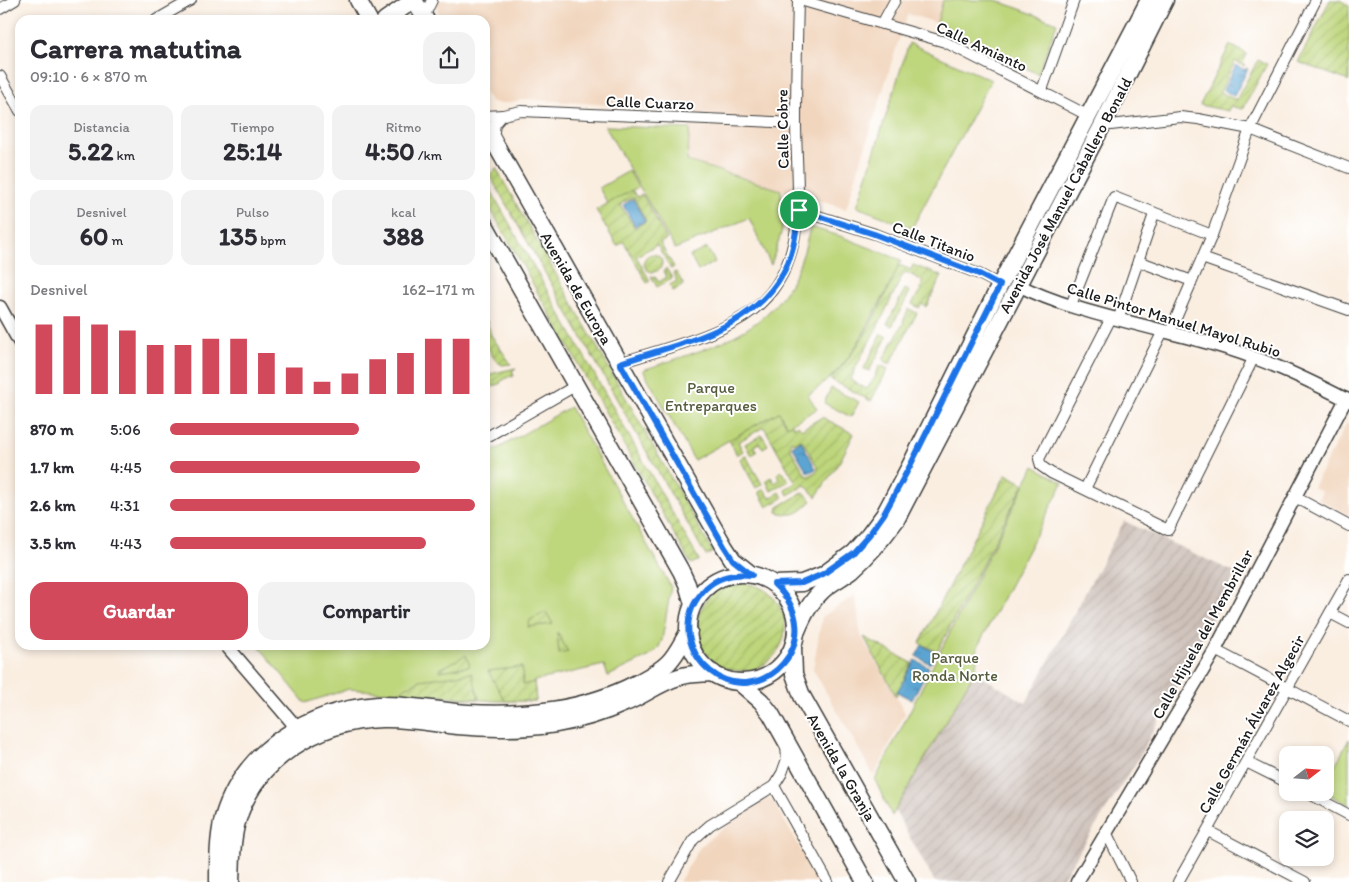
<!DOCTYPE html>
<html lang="es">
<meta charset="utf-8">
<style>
body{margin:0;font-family:Itim,sans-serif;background:#f2f2f3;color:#2b2b33;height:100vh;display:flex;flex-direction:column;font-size:19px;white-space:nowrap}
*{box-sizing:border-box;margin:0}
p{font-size:16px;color:#7c7c81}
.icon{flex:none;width:28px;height:28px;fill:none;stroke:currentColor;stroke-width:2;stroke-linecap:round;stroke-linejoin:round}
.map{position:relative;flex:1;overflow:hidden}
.details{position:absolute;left:15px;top:15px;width:475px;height:635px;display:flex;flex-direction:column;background:#fff;border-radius:15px;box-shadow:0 2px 8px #0003}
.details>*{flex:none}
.needle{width:32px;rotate:73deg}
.fabs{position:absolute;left:1279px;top:746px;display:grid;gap:10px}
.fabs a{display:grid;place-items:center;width:55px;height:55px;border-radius:10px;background:#fff;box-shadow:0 2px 8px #0003;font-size:25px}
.pin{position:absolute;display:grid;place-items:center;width:42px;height:42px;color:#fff;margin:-21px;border:2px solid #fff;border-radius:50%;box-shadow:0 1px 5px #0007}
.round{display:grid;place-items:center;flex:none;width:52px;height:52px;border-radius:15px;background:#f2f2f3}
.headline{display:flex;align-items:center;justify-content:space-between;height:85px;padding:0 15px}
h1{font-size:28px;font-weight:700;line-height:38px}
.stats{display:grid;grid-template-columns:repeat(3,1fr);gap:8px;height:85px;padding:5px 15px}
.stats div{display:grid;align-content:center;border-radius:12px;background:#f2f2f3;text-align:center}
.stats b{font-size:25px;font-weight:700}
.stats small{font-size:14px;font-weight:400}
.stats p{font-size:14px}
.chart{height:140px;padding:10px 15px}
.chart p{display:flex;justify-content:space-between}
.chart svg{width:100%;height:90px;margin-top:5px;stroke:#d1495b;stroke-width:6}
.button{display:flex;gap:10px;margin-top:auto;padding:10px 15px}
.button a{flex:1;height:58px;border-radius:15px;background:#d1495b;color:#fff;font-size:20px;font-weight:700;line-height:58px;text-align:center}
.button a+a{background:#f2f2f3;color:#2b2b33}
ul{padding:0 15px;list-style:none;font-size:16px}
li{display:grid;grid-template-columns:80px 60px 1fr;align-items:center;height:38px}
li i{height:12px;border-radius:6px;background:#d1495b}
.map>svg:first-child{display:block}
.built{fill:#f1d5bd}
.industrial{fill:url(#industrial-furrows)}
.park{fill:#bed67b;stroke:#6d794c}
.garden{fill:url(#garden-furrows);stroke:#6d794c;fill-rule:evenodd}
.water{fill:url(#water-ripples);stroke:#3c6077}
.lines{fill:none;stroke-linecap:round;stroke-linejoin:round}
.minor-casing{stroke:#3d3c3a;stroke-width:12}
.tertiary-casing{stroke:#3d3c3a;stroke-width:15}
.primary-casing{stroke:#3d3c3a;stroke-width:19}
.minor{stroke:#fff;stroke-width:10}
.tertiary{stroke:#fff;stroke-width:12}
.primary{stroke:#fff;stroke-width:16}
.route-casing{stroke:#fff;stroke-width:10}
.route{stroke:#1a73e8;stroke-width:6}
.labels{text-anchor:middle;stroke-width:4;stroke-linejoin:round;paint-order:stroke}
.street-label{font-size:16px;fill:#1c1c1c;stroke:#fff}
.park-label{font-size:16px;fill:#555d3d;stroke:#fff}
</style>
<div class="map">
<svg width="1349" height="882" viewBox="0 0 1349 882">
<defs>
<pattern id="industrial-furrows" width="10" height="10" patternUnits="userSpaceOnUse" patternTransform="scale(1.25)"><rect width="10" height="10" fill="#cec1ba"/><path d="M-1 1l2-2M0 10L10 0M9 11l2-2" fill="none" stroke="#b0a59f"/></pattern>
<pattern id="garden-furrows" width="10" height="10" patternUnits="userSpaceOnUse" patternTransform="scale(1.25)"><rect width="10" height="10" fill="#bed67b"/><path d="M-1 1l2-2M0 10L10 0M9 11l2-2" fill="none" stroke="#a3b76a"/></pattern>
<pattern id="water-ripples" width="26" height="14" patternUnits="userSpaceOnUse" patternTransform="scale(1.25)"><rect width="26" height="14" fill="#5ba4d2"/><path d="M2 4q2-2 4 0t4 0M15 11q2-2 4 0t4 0" fill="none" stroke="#4a85aa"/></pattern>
</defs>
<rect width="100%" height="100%" fill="#fff"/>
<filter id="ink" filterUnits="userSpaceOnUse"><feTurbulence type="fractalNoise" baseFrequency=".02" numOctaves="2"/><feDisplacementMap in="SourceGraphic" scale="10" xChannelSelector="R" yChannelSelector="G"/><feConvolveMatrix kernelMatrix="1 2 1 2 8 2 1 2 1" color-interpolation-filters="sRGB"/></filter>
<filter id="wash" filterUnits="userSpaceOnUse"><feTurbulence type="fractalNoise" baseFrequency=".0096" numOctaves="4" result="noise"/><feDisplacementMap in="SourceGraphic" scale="20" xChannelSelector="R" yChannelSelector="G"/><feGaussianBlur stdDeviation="1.12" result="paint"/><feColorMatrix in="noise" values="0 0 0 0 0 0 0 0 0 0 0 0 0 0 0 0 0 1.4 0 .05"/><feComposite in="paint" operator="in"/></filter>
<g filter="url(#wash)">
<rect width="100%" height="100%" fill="#faeee1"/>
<!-- built -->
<g class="built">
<path d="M435,0h508l-6,23 -29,-9 -10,28 -52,167 -160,-48 4,-50 -163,-12 -27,5 -8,-2 -7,-8v-74h-43l-4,-7 -1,-9z"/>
<path d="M1349,419v96l-31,-16 4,-7 -9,-5z"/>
<path d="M855,595l6,41 44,77 -31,63 -61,-107 9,-52z"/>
<path d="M768,798l4,1 47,83h-140l21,-35 14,-12z"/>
</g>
<!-- industrial -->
<path class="industrial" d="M1124,521l112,52 -99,188 -77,121h-125l-40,-71 79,-139 52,31z"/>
<!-- park -->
<g class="park">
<path d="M943,0h53l61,23 -19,51 -101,-51z"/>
<path d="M909,43l82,37 -79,148 -55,-21z"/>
<path d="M605,126l85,3 -3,32 94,29 1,40 -11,35 -22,-47 -74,31z"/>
<path d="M629,171l9,16 -30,17 -9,-16z"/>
<path d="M810,227l30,9 61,24c-6,17 -15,32 -24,48 -20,38 -32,62 -69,87l9,14 -30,17 -8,-14 -85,48 -51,-90c86,-29 147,-41 167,-143z"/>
<path d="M707,248l8,14 -17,9 -8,-15z"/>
<path d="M831,388l28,14 -8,15 -27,-14z"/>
<path d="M570,407l101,180 -9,53 -4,9 -8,7 -42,20 -4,-11 -70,16 2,20h-41l-146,-12 -44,14 -47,-58h227v-189z"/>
<path d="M1034,466l29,17 -85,163 -2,23 -84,147 -17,-36z"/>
<path d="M1349,739v66l-24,-13v-7z"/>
</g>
<!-- garden -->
<g class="garden">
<path d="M1330,0h10l9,6v75l-51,-19z"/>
<path d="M1230,45l17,9 -4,9 2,2 -1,1 -9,-5 -15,31 16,8 22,-40 9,4 -24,45 -13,-3 -2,5 -28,-6z"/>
<path d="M496,168l217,384 -7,4 -216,-380z"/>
<path d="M485,180l214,380 -8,4 -206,-365z"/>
<path d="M632,190l5,7 5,-3 25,45 -7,4 14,24 -3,2 -14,-24 -21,11 14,25 -3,2 -23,-41 -7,4 -21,-36zM632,198h2l12,23 -11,7 -14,-22 1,-3z"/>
<circle cx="653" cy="263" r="9"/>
<path d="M899,265l12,5 2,-5 29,11 -16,31 -4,-3 -3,4 -7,-4 9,-15 2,-8 -17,-9 -5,6 -19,40 -29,54 1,1 -4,7 17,9 9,-13 -1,-1 5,-10 8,4 -17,32 -41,-22c31,-30 51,-74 69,-114z"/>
<path d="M666,268l6,10 -15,9 -6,-11 4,1 4,5 8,-5 -3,-6z"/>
<path d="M676,272l8,13 -11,6 -3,-6 7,-4 -4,-8z"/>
<path d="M905,289l5,3 -18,34 -5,-2z"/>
<path d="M909,309l8,4 -27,51 -7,-4 21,-38 -1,-1z"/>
<path d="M487,321l4,14 20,29 -9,1 -7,-5 -10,-17v-21z"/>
<path d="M881,334l6,3 -18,34 -5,-2z"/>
<path d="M516,368l-4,3 2,5 -3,1 -1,-1 -10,6 1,1 -16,7v-13l9,-4z"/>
<path d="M779,412l8,14 5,-2 2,3 4,-2 4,4 20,-12 32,17 -14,27 -24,36 -11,-12 -17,10 -3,-6 11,-6 -32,-56 -26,15 5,9 -6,4 -8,-15zM791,440l2,3 9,-3 16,28 -1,3 -8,5 -3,-1 -16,-27 1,-4 -1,-2z"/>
<path d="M762,435l6,10 -5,3 -4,-5 -5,3 3,6 -6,3 -6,-11z"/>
<path d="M746,456l16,28 -6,4 -16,-29z"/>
<path d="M782,471l7,10 -18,10 -5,-11 5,-3 4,6 5,-4 -3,-5z"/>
<path d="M1006,474l18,10 -87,168 -17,-9z"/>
<path d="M764,489l6,9 10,-6 3,6 -16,9 -8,-15z"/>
<path d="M804,492l8,9c-14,13 -17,16 -35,11l1,-5z"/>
<circle cx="741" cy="627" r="44"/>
<path d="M546,612l7,12 -25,3 2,-7z"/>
<path d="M557,632l11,20 -9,2z"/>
<path d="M864,637l48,26 -16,33z"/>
<path d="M466,655l4,11 -30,5v-2z"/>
<path d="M522,667l1,18 11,-3 2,19h-31l-17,-30z"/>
<path d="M472,673l7,26 -81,-7 22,-12z"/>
</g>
<!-- water -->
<g class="water">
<path d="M1236,65l9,5 1,-2 2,1 -14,27 -11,-6z"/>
<path d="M633,199l12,22 -10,5 -12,-21z"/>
<path d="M801,441l15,28 -8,4 -16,-27z"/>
<path d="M922,645l14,8 -6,11 -14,-8z"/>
<path d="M915,660l14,7 -17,33 -15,-8z"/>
</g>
</g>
<g filter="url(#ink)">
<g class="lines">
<defs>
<g id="minor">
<path d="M800,0l145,42 144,74"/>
<path d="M0,9l15,-9"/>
<path d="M424,17l8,-17"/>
<path d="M156,20l35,-20"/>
<path d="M882,24l13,-24"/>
<path d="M0,76l20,35"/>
<path d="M1042,90l32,-90"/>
<path d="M503,115l18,-4 275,12"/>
<path d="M485,116l18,-1 -8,9 -2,14"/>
<path d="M1102,126l78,-9 18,2 52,10 99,39"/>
<path d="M799,210l76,24 104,40 21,11"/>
<path d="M1202,258l147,52"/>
<path d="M1138,261l54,20"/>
<path d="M1071,305l43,-108 98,38"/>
<path d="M1111,318l-72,141 2,7 10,7 117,57 86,-173"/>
<path d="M1118,320l36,-106"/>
<path d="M1170,332l42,-97 38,-106 66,-129"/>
<path d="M620,363c41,-14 100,-27 133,-53 59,-47 43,-123 43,-188 0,-41 1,-81 2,-122"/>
<path d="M485,438l90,-52"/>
<path d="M1085,489l78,-158"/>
<path d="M1295,497l54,29"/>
<path d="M1330,613l19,10"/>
<path d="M1215,650l134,71"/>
<path d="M1246,762l42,21"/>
<path d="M774,786l54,96"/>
<path d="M1306,792l43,23"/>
<path d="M1208,831l97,51"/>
<path d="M1106,832l25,50"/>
<path d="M669,882l24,-42 17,-15 64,-39 8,-13 5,-14 -1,-13"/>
<path d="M1178,882l171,-303"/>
</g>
<g id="tertiary">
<path d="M1018,285c48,24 102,34 153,48 28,7 57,14 84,25 33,12 63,27 94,43"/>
<path d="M0,307l20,36"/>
<path d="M226,645l71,83"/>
<path d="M1077,882l138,-232 131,-251"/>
</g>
<g id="primary">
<path d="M358,0l11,20"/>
<path d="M414,0l12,20"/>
<path d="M385,20l29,-20"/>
<path d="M485,126l239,420 9,14 19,15"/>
<path d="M485,225l196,346 6,13 6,20"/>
<circle cx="742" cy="628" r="54"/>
<path d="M774,584l28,-1 21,-8 30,-22 16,-18 15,-20 26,-49 90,-181 149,-285"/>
<path d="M796,633c7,-17 14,-31 27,-43 9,-8 20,-13 29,-20 17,-15 31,-32 44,-50l206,-394 63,-126"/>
<path d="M793,647l1,27 8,22 105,186"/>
<path d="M739,682l22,19 10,13 94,168"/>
<path d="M218,882c0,-21 0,-43 5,-64 20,-68 86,-108 155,-113 30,-1 60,6 90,8 58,3 116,-2 169,-30 11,-6 22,-11 31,-20 9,-9 14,-21 21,-32"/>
<path d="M231,882c1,-20 0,-40 6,-60 18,-63 81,-101 145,-103 25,-1 50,4 75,7 33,3 67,3 99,-2 23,-4 47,-11 69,-21 18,-7 35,-21 54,-26 11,-4 23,-3 34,-4"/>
</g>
</defs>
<!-- minor casing -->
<use href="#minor" class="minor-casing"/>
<!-- tertiary casing -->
<use href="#tertiary" class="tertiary-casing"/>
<!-- primary casing -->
<use href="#primary" class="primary-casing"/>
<!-- minor -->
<use href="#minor" class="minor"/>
<!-- tertiary -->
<use href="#tertiary" class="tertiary"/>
<!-- primary -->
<use href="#primary" class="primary"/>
</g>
</g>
<g class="lines" filter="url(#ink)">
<defs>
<path id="route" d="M799,210l75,24 105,40 21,11 -90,181 -26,48 -15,21 -16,18 -30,21 -21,9 -28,1c60,55 -14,128 -64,87 -11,-9 -18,-20 -21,-35 -3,-18 4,-35 17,-48 13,-12 29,-15 46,-13l-19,-15 -9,-14 -104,-183c58,-20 131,-31 163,-90 11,-19 13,-42 16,-63z"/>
</defs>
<!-- route casing -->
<use href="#route" class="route-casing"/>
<!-- route -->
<use href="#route" class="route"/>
</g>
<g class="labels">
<!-- street labels -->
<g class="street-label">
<text transform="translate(982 46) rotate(25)" y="6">Calle Amianto</text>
<text transform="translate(650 102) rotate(2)" y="6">Calle Cuarzo</text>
<text transform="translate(782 129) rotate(-91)" y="6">Calle Cobre</text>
<text transform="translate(1065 195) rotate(-62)" y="6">Avenida José Manuel Caballero Bonald</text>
<text transform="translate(934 241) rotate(21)" y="6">Calle Titanio</text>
<text transform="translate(577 288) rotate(60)" y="6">Avenida de Europa</text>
<text transform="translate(1174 319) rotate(17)" y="6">Calle Pintor Manuel Mayol Rubio</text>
<text transform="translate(1202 634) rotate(-61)" y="6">Calle Hijuela del Membrillar</text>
<text transform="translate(1251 724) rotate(-61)" y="6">Calle Germán Álvarez Algecir</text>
<text transform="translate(842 767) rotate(60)" y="6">Avenida la Granja</text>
</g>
<!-- park labels -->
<g class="park-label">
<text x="711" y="393">Parque<tspan x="711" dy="18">Entreparques</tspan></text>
<text x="955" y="663">Parque<tspan x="955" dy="18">Ronda Norte</tspan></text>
</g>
</g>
</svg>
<div class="fabs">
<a><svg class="needle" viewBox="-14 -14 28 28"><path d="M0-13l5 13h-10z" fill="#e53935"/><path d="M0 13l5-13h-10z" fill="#7c7c81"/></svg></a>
<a><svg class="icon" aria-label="layers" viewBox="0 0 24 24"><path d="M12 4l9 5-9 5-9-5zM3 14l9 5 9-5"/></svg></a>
</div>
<div class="pin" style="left:799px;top:210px;background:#1e9e55"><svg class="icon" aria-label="arrive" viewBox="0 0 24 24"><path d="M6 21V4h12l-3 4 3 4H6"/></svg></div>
<section class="details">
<div class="headline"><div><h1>Carrera matutina</h1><p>09:10 · 6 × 870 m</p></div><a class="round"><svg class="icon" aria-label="share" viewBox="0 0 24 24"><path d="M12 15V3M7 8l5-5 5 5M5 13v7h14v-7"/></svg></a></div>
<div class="stats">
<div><p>Distancia</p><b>5.22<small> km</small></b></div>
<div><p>Tiempo</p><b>25:14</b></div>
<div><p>Ritmo</p><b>4:50<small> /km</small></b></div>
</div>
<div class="stats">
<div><p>Desnivel</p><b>60<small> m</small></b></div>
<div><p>Pulso</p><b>135<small> bpm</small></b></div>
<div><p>kcal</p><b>388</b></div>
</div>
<div class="chart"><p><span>Desnivel</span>162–171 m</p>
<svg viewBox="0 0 160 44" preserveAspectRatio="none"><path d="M5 44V10M15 44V6M25 44V10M35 44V13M45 44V20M55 44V20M65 44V17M75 44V17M85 44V24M95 44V31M105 44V38M115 44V34M125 44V27M135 44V24M145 44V17M155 44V17"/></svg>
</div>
<ul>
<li><b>870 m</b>5:06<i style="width:62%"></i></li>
<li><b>1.7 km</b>4:45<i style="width:82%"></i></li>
<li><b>2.6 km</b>4:31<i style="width:100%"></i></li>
<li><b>3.5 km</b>4:43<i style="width:84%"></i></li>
</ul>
<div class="button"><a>Guardar</a><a>Compartir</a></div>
</section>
</div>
